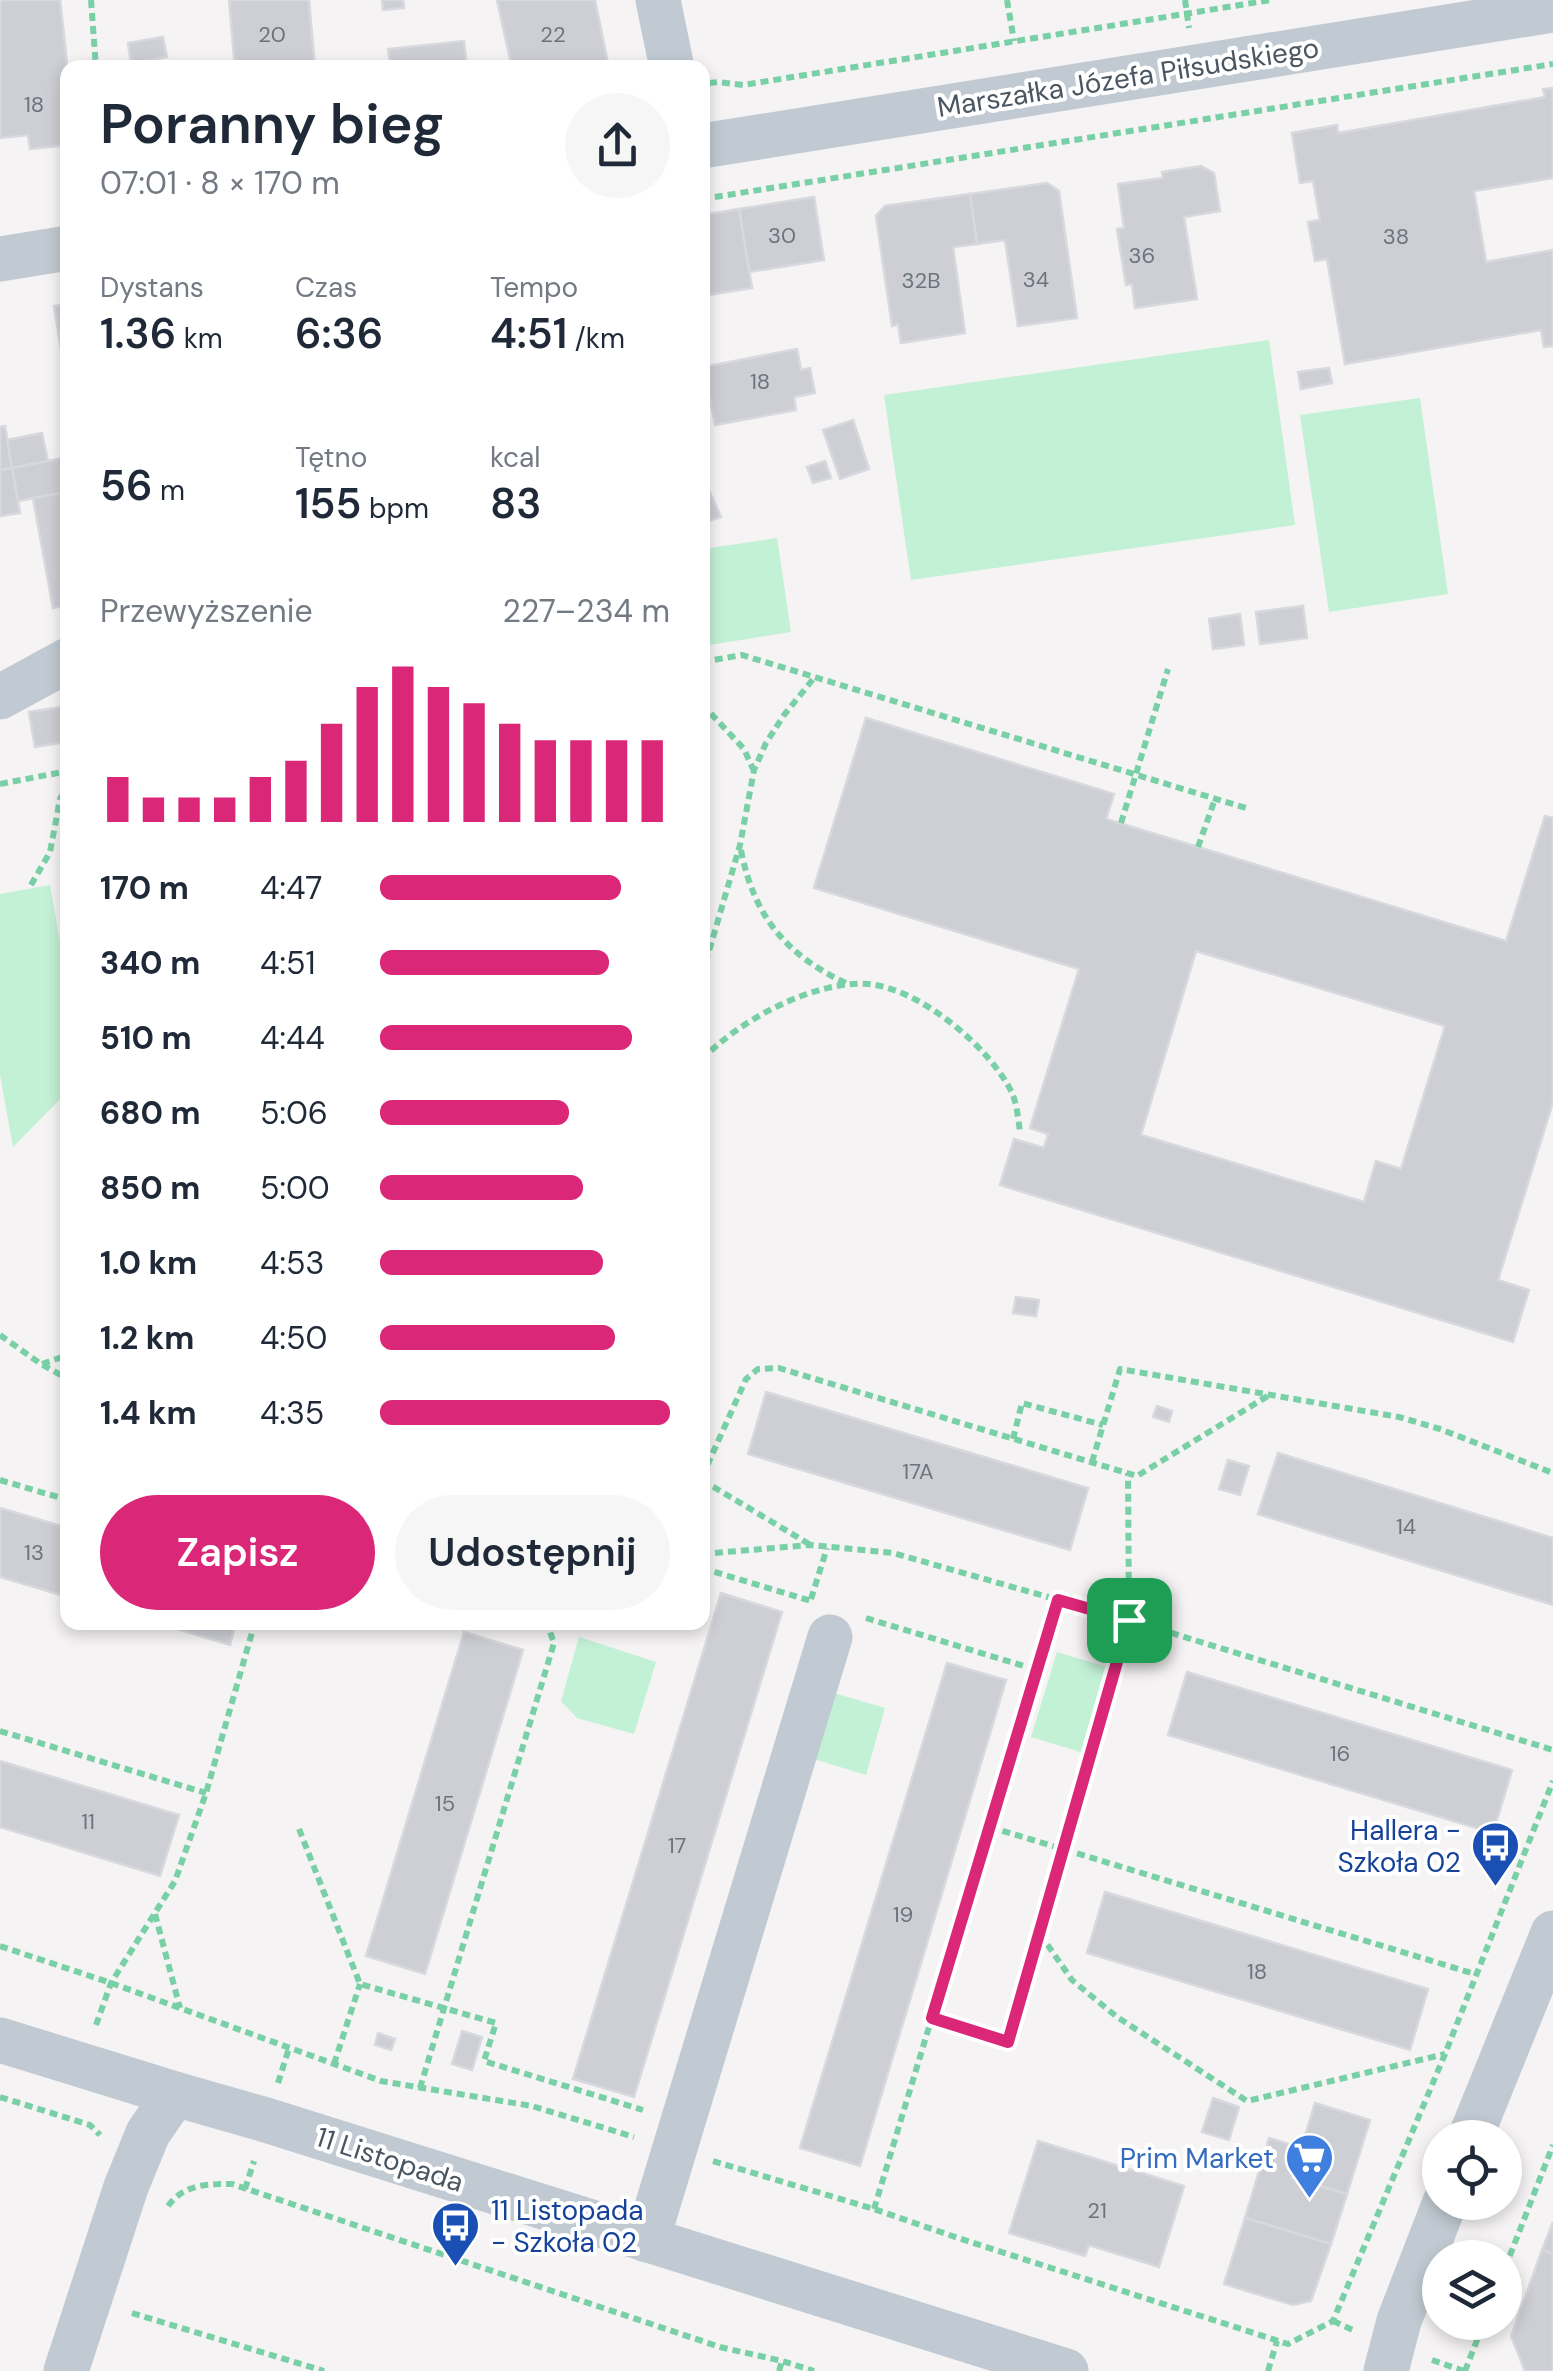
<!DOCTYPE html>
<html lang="pl">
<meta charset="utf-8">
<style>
body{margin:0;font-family:"DM Sans",sans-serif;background:#f6f6f7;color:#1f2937;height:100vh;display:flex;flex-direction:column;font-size:38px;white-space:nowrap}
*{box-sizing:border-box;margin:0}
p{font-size:32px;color:#747a83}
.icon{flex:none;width:55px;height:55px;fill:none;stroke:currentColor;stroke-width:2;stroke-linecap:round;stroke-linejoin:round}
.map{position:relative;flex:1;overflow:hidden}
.panel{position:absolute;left:60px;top:60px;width:650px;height:1570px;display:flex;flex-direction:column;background:#fff;border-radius:20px;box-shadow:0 5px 15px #0003}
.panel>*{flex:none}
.fabs{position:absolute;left:1422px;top:2120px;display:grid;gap:20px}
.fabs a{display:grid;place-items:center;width:100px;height:100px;border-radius:50%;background:#fff;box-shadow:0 5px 15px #0003;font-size:50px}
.pin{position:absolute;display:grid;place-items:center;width:85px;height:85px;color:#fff;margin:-42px;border-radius:20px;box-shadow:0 5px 15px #0006}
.round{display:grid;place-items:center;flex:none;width:105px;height:105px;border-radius:52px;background:#f6f6f7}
.overview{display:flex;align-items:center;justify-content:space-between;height:170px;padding:0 40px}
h1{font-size:55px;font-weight:600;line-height:75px}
.figures{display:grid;grid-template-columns:repeat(3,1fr);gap:15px;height:170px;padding:10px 40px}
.figures div{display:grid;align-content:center}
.figures b{font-size:42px;font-weight:600}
.figures small{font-size:28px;font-weight:400}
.figures p{font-size:28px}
.chart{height:280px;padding:20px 40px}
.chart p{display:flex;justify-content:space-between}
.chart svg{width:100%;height:180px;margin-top:10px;stroke:#db2777;stroke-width:6}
.button{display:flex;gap:20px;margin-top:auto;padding:20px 40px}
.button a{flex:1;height:115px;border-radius:60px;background:#db2777;color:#fff;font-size:40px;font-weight:600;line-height:115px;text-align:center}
.button a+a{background:#f6f6f7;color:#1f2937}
ul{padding:0 40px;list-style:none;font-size:32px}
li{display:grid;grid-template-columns:160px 120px 1fr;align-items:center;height:75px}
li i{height:25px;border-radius:12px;background:#db2777}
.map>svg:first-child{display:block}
.green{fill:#c3f1d5}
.building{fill:#cdcfd5;stroke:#d7d9de;stroke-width:2.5;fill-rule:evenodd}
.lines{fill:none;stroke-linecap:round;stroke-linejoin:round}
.path{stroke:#7ad0a6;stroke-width:6;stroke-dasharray:8 5;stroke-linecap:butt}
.minor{stroke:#c1cad2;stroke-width:45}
.route-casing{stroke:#fff;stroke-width:20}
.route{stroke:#db2777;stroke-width:12}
.labels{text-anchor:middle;stroke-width:8;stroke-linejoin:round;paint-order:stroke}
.number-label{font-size:22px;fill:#6b747e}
.street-label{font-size:28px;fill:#4a5661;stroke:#fff}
.transit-label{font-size:28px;fill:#164399;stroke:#fff;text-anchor:end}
.shop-label{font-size:28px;fill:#366cbe;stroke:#fff;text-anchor:end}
</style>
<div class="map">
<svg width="1553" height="2371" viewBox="0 0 1553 2371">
<rect width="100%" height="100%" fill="#f5f3f3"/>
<!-- green -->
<g class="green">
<path d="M1269,340l26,185 -384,55 -27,-185z"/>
<path d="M1420,398l28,196 -119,18 -29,-197z"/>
<path d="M777,538l14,94 -88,14v-97z"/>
<path d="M50,885l17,97v110l-54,55 -13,-72v-181z"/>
<path d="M579,1637l77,25 -22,72 -57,-16 -16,-17z"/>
<path d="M1057,1652l53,16 -26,85 -53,-16z"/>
<path d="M824,1690l61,18 -19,67 -62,-19z"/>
</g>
<!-- building -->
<g class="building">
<path d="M0,0h60l8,72v73l-38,4 -2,-14 -28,3z"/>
<path d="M229,0h80l6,68h-80z"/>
<path d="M382,0h21l1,8 -21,2z"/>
<path d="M497,0h98l14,68h-97z"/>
<path d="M163,37l4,20 -36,7 -3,-21z"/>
<path d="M464,41l3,27h-94v-3l17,-2 -2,-14z"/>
<path d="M1553,88v90l-79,13 12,71 67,-12v96l-9,1 -3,-17 -196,34 -18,-105 -12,2 -7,-39 12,-2 -7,-39 -13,2 -8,-50 45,-8 1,8 207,-36 -2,-8z"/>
<path d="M1201,166l13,7 6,38 -36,6 13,82 -62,9 -3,-24 -6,1 -9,-56 7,-1 -6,-44 45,-6 -1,-6z"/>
<path d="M1047,183l12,8 18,127 -59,8 -13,-86 -28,4 -7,-50z"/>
<path d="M970,194l7,50 -24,3 12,86 -64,10 -3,-19 -6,2 -16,-110 9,-10z"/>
<path d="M814,197l10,63 -75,12 -10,-63z"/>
<path d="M739,209l13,79 -50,8v-81z"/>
<path d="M68,304v70h-3l-11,-68z"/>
<path d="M797,349l4,21 9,-2 5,25 -21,4 2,13 -81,15 -11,-58z"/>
<path d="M1329,368l3,15 -31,6 -3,-17z"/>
<path d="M853,420l16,49 -29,10 -17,-49z"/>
<path d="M5,426l7,42 -12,2v-43z"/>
<path d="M42,433l6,28 -36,7 -5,-28z"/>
<path d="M68,457v35l-50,9 -6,-33z"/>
<path d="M825,461l6,17 -18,5 -6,-16z"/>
<path d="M12,468l8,45 -20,3v-46z"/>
<path d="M703,477l18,40 -19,6v-45z"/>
<path d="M68,492v113l-15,3 -20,-110z"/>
<path d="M1303,606l4,32 -47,6 -4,-32z"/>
<path d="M1240,614l4,31 -31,4 -4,-30z"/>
<path d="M61,707l5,35 -31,5 -6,-35z"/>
<path d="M866,718l248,76 -8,25 400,122 39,-125 8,2v284l-55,178 31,10 -16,52 -513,-157 14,-46 30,9 4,-14 -18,-6 49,-159 -265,-81zM1196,951l249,75 -44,143 -25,-8 -12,41 -223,-67z"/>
<path d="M1016,1297l23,3 -3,16 -23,-3z"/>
<path d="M766,1392l322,96 -18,62 -322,-96z"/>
<path d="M1157,1406l15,5 -3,11 -16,-5z"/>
<path d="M1278,1453l275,85v67l-295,-91z"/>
<path d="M1228,1460l21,6 -9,29 -21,-6z"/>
<path d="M0,1508l68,20v69l-68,-20z"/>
<path d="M721,1593l61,19 -148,485 -61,-18z"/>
<path d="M154,1622h82l-6,23z"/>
<path d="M464,1632l59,18 -98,324 -59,-18z"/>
<path d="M947,1663l59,17 -146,486 -60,-18z"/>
<path d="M1187,1672l325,98 -19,63 -325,-98z"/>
<path d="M0,1761l179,54 -19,61 -160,-49z"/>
<path d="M1105,1892l323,97 -18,61 -323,-97z"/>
<path d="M462,2031l20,6 -10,33 -20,-6z"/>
<path d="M378,2033l17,6 -4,11 -16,-5z"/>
<path d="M1213,2098l26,9 -10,33 -27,-8z"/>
<path d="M1315,2103l55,17 -23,74 -55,-16z"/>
<path d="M1269,2138l33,10 -10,30 55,16 -16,50 -86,-26z"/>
<path d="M1038,2141l146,45 -25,81 -70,-22 -4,11 -76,-23z"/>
<path d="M1245,2218l86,26 -20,57 -18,4 -69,-21z"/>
<path d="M1553,2222v32l-11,-4z"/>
<path d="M1542,2250l11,4v117h-28l-14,-35z"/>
</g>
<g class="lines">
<!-- path -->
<g class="path">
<path d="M91,0l5,68"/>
<path d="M1007,0l7,41"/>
<path d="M1185,0l4,28"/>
<path d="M709,83l9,-1 25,3 528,-85"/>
<path d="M702,199l851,-135"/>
<path d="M702,662l40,-7 507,154"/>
<path d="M702,704l42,45 9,20"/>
<path d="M0,784l68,-13"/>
<path d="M1121,823l47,-154"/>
<path d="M1198,847l17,-48"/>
<path d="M741,850c13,68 47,107 109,135"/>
<path d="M31,885l19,-33 10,-53 8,-14"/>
<path d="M702,975l38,-130 14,-75 12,-27 18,-28 30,-37"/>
<path d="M702,1060c35,-39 113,-80 166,-76 51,4 122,63 144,109 5,11 6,26 8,38"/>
<path d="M0,1335l41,29 27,15"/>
<path d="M42,1364l26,-9"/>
<path d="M1013,1439l9,-36 81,22"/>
<path d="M1092,1462l28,-93 279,48 41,12 113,44"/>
<path d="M702,1477l44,-98 12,-10 21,-1 358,108 134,-82"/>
<path d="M0,1480l68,20"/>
<path d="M702,1480l107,64"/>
<path d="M702,1554l108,-9 83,8 236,67 424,130"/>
<path d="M702,1568l109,33"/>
<path d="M811,1599l16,-51"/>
<path d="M866,1618l171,52"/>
<path d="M0,1731l206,62"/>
<path d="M990,1827l485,147"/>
<path d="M299,1829l61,155 136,39 -12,38 159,49"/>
<path d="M155,1914l25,94"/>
<path d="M1040,1934l32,46 45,37 130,84 198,-47"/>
<path d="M0,1946l111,37 270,98 151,25 102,31"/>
<path d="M932,2018l76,24 121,-422 -1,-147"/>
<path d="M96,2025l15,-42 64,-102 31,-88 49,-171"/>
<path d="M334,2064l26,-80"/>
<path d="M278,2083l11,-35"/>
<path d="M420,2088l134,-445 -7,-19"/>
<path d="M0,2097l90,28 10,10"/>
<path d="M713,2161l161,48 84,29 330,106 45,-23 112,-267 108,-273"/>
<path d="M245,2189l9,-28"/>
<path d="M168,2206c16,-22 39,-22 64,-22l488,163 62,14 32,10"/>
<path d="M874,2209l184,-609"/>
<path d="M1505,2268l48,-123"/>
<path d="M132,2313l192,58"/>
<path d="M1333,2321l22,10"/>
<path d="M1432,2360l32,11"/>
<path d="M779,2371l3,-10"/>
<path d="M1268,2371l9,-30"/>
<path d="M1465,2371l19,-49"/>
</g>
<!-- minor -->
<g class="minor">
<path d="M658,0l14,68"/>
<path d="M702,146l851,-136"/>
<path d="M0,259l68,-11"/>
<path d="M0,697l68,-37"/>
<path d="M0,2040l175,54 91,26 800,251"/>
<path d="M1470,2138l83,-205"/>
<path d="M647,2240l183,-603"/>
<path d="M66,2371l60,-184 22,-54 27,-39"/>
<path d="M1386,2371l13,-50 46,-119"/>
</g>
</g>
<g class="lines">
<defs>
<path id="route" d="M1058,1600l71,20 -121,422 -76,-24z"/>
</defs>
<!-- route casing -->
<use href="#route" class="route-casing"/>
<!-- route -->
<use href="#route" class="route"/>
</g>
<!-- icons -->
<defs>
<symbol id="bus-pin" viewBox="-11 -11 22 30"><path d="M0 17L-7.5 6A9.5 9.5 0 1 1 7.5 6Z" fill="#1a4fb4" stroke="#fff"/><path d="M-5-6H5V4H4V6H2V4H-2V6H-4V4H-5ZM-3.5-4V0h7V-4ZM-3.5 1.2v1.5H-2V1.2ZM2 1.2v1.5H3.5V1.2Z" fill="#fff"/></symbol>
<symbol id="supermarket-pin" viewBox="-11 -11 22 30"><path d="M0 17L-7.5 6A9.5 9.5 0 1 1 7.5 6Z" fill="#3f7fe0" stroke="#fff"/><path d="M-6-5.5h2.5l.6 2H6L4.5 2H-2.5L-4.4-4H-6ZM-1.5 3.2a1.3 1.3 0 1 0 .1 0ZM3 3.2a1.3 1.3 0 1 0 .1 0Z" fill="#fff"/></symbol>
</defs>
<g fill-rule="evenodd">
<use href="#bus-pin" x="1468" y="1818" width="55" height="75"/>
<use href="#supermarket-pin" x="1282" y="2130" width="55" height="75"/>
<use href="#bus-pin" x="428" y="2198" width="55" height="75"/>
</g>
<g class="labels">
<!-- number labels -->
<g class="number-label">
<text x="272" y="42">20</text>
<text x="553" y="42">22</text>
<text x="34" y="112">18</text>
<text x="782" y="243">30</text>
<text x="1396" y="244">38</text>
<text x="1142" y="263">36</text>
<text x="1036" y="287">34</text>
<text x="921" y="288">32B</text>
<text x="760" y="389">18</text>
<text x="918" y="1479">17A</text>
<text x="1406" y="1534">14</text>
<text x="34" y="1560">13</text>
<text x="1340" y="1761">16</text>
<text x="445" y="1811">15</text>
<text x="88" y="1829">11</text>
<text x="677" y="1853">17</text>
<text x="903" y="1922">19</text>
<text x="1257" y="1979">18</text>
<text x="1097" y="2218">21</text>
</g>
<!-- street labels -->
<g class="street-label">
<text transform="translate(1128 77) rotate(-9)" y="10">Marszałka Józefa Piłsudskiego</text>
<text transform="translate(390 2159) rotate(18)" y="10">11 Listopada</text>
</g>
<!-- transit labels -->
<g class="transit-label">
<text x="1461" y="1840">Hallera -<tspan x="1461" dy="32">Szkoła 02</tspan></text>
<text x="491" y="2220" text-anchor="start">11 Listopada<tspan x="491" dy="32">- Szkoła 02</tspan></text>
</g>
<!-- shop labels -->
<g class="shop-label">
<text x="1274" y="2168">Prim Market</text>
</g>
</g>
</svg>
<div class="fabs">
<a><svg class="icon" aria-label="locate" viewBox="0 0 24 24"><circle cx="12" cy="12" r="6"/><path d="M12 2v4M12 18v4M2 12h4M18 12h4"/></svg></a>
<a><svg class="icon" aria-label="layers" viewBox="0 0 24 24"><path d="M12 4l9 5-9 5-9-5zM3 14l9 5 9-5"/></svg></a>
</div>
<div class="pin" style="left:1129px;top:1620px;background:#1e9e55"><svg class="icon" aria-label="arrive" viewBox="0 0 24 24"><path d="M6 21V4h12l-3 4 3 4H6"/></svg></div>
<section class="panel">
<div class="overview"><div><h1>Poranny bieg</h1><p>07:01 · 8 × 170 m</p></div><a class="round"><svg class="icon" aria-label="share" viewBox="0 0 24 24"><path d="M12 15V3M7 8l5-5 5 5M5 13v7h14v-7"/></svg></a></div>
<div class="figures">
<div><p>Dystans</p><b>1.36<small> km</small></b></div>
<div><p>Czas</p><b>6:36</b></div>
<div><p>Tempo</p><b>4:51<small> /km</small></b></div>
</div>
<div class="figures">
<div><b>56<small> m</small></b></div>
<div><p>Tętno</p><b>155<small> bpm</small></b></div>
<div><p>kcal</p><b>83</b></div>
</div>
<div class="chart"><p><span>Przewyższenie</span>227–234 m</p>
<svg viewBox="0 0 160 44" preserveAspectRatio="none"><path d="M5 44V33M15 44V38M25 44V38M35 44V38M45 44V33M55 44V29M65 44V20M75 44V11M85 44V6M95 44V11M105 44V15M115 44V20M125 44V24M135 44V24M145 44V24M155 44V24"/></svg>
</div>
<ul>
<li><b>170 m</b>4:47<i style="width:83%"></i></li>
<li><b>340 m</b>4:51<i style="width:79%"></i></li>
<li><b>510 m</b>4:44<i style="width:87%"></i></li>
<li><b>680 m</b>5:06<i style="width:65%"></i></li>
<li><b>850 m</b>5:00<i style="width:70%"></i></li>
<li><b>1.0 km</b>4:53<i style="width:77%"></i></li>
<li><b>1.2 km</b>4:50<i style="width:81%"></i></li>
<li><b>1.4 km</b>4:35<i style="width:100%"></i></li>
</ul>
<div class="button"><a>Zapisz</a><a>Udostępnij</a></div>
</section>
</div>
